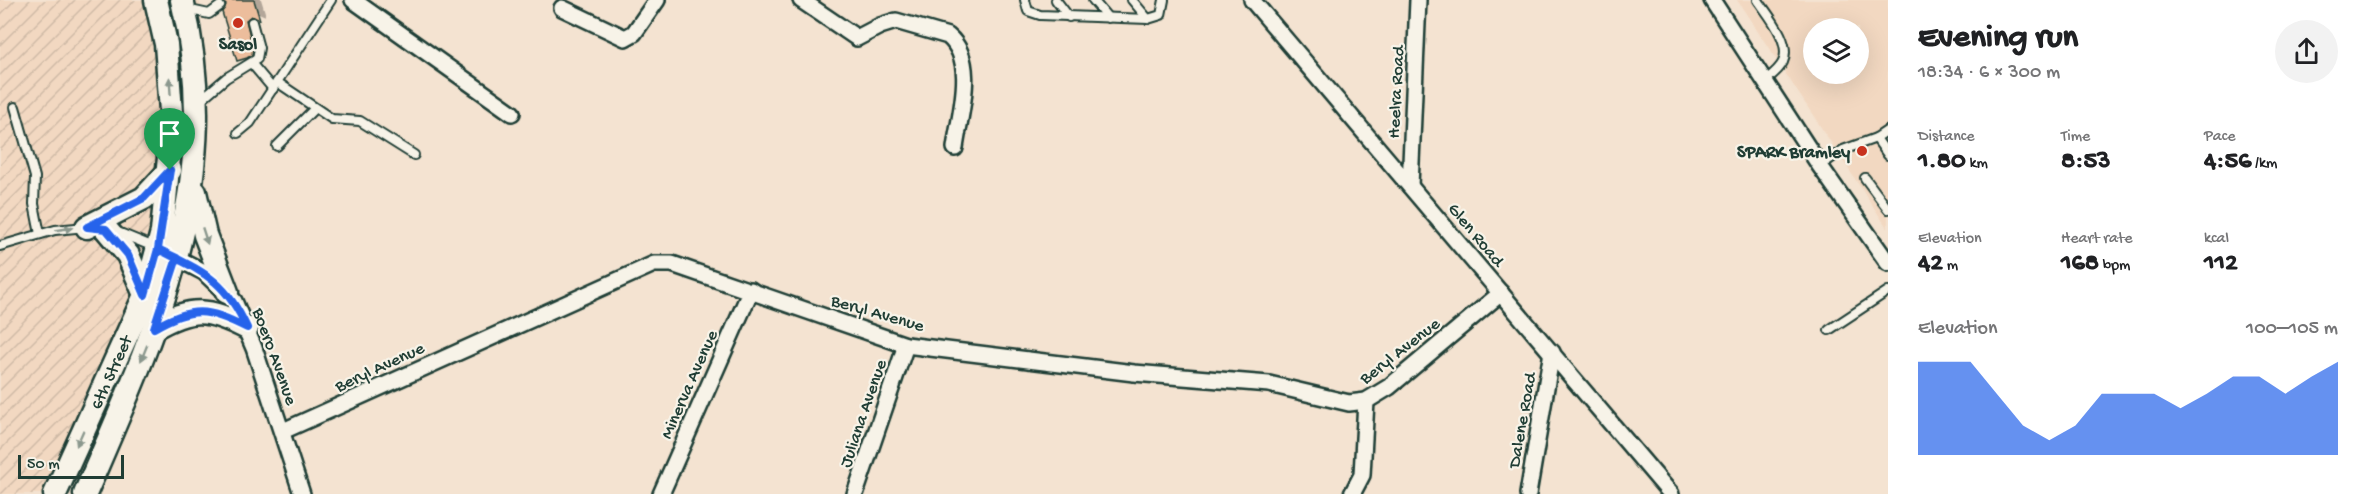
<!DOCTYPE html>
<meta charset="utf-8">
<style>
body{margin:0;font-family:"Gochi Hand",sans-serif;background:#f2f2f2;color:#202124;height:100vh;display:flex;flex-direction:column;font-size:22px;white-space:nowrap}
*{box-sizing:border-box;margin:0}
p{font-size:20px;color:#757577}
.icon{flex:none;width:33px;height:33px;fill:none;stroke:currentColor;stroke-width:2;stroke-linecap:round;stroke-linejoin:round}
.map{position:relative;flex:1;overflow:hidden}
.panel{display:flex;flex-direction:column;background:#fff;width:480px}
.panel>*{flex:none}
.controls{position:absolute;left:1803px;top:18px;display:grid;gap:12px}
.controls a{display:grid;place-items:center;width:66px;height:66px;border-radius:50%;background:#fff;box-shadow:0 6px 24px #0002;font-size:30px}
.scale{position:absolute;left:18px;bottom:15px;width:106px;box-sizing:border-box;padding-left:6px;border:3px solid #1f3d34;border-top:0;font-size:16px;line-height:21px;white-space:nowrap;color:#1f3d34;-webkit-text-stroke:4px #f7f3e8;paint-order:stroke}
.pin{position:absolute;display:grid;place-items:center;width:51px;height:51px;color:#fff;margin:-62px -26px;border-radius:50% 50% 50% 0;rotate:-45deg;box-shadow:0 0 6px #0007}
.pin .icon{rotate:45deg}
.round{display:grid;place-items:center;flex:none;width:63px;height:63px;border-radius:32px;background:#f2f2f2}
.overview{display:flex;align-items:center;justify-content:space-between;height:102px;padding:0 30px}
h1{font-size:33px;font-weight:700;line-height:45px}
.stats{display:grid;grid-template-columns:repeat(3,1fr);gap:9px;height:102px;padding:6px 30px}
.stats div{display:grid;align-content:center}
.stats b{font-size:26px;font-weight:700}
.stats small{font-size:16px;font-weight:400}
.stats p{font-size:16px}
.chart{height:168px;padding:12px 30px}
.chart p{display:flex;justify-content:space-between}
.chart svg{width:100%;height:108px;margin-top:6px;fill:#2563eb;opacity:.7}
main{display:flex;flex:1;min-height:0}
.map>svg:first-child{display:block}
.built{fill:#f2d8c1;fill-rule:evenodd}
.industrial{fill:url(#industrial-furrows)}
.building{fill:#ecbd9c;stroke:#1f3d34;stroke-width:1.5;filter:url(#shadow)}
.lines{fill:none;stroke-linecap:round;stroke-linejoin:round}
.service-casing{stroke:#1f3d34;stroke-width:12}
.minor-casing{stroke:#1f3d34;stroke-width:20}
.primary-casing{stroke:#1f3d34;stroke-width:27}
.service{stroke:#f7f3e8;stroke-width:8}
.minor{stroke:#f7f3e8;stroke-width:15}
.primary{stroke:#f7f3e8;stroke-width:22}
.oneway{fill:#8b988e}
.route-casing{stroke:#fff;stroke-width:12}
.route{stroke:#2563eb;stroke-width:8}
.poi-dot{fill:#c8321e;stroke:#f7f3e8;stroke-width:2}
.labels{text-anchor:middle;stroke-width:4.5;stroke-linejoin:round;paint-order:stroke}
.poi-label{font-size:18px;font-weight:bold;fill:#1f3d34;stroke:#f7f3e8}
.street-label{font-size:18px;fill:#1f3d34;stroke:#f7f3e8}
</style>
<main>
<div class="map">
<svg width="1888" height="494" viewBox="0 0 1888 494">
<defs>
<pattern id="industrial-furrows" width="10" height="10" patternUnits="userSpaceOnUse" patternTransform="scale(1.5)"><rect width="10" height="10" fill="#f2d8c1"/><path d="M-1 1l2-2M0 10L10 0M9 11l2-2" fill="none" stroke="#cfbaa6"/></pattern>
<filter id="shadow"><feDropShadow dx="5" dy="-5" stdDeviation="0" flood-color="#0004"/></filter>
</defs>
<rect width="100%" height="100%" fill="#f4e3d1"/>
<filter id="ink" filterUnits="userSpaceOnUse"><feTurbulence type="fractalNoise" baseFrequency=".0167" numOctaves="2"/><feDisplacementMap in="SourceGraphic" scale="12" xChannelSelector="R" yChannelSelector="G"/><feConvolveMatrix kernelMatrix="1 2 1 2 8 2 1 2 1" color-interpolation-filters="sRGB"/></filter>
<g filter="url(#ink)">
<!-- built -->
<path class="built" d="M1737,0h151v229zM1814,28h44v46h-44z"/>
<!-- industrial -->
<path class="industrial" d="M0,0h199l3,11 -21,225 -139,258h-42z"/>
<!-- building -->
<path class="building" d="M218,0h36l6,20 -9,-4 -5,4 7,28 -1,7 -5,3 -10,3 -15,-49 4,-7z"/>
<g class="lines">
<defs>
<g id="service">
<path d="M1025,0l3,11 12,4 108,4 13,-4 3,-15"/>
<path d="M1056,0l13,17"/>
<path d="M1093,0l15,18"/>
<path d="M1132,0l16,19"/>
<path d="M1758,0c10,15 34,42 25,62 -3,7 -11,13 -17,18"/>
<path d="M186,9l23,5 11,-8"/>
<path d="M252,64l21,25"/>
<path d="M277,82l55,37 28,2 54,34"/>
<path d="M198,102l28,-24 31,-19 2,-11 -7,-26"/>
<path d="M15,107l20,70 -1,27 6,30"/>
<path d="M238,133l12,-10 81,-123"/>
<path d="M1876,138l12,17"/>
<path d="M277,146l37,-37"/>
<path d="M1820,166l23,-16 33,-12 12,-8"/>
<path d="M1865,178l23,31"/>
<path d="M115,231l39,16"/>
<path d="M0,246l55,-16 31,-3"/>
<path d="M1829,330l59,-39"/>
</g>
<g id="minor">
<path d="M353,0l159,113"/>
<path d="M801,0l56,38 23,-12 16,-5 52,15c30,25 11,80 7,112"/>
<path d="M1252,0l419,494"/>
<path d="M1712,0l108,166 68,97"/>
<path d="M562,8l63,30 9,-5 23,-33"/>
<path d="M1410,186l8,-186"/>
<path d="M167,253l37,19 30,29 20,47 48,146"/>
<path d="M283,431l371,-167h18l234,81 228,28 135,11 80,19 17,-2 23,-14 112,-94"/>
<path d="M661,494l90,-204"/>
<path d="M855,494l51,-149"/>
<path d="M1352,494l10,-19 4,-74"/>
<path d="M1528,494l24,-142"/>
</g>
<g id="primary">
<path d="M195,192l10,43 22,57"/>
<path d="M87,227l57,-29 26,-28"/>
<path d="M106,229l22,26 17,40"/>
<path d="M154,328c38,-22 54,-20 93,0"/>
<path id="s1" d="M55,494l90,-199 17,-63 10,-107 -6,-81 -10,-44"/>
<path d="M85,494c70,-162 142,-313 97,-494"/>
</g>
</defs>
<!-- service casing -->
<use href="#service" class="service-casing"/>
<!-- minor casing -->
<use href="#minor" class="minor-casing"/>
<!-- primary casing -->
<use href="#primary" class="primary-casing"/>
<!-- service -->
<use href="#service" class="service"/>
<!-- minor -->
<use href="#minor" class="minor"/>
<!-- primary -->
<use href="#primary" class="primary"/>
</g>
<!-- one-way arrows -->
<defs><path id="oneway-solid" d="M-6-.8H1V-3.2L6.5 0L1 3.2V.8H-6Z" transform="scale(1.5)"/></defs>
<g class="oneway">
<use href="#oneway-solid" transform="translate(170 86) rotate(-94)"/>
<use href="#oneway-solid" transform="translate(64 229) rotate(-9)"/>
<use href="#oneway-solid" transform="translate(205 236) rotate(72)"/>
<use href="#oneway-solid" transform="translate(144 353) rotate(112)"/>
<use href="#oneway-solid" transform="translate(80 438) rotate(114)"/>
</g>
</g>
<g class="lines" filter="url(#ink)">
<defs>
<path id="route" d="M170,170l-26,28 -57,29 19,2 22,26 17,40 13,-46c45,23 67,30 89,79 -39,-20 -55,-22 -93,0l23,-70 -19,-9 12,-79"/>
</defs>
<!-- route casing -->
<use href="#route" class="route-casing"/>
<!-- route -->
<use href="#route" class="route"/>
</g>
<!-- markers -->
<g class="poi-dot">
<circle cx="238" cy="23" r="6"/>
<circle cx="1862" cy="151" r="6"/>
</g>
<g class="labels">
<!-- poi labels -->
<g class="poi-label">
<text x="238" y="49">Sasol</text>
<text x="1850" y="157" text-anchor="end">SPARK Bramley</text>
</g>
<!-- street labels -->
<g class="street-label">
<text transform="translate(1395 92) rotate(-87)" y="6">Heelra Road</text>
<text transform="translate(1477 234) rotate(50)" y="6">Glen Road</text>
<text transform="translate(878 312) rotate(16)" y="6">Beryl Avenue</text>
<text transform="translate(1399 350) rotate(-38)" y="6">Beryl Avenue</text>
<text transform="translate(276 356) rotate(70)" y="6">Boero Avenue</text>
<text transform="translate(379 366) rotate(-25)" y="6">Beryl Avenue</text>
<text dy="6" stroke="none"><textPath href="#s1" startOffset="134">6th Street</textPath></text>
<text transform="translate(688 384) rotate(-66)" y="6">Minerva Avenue</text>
<text transform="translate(862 413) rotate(-71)" y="6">Juliana Avenue</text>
<text transform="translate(1521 420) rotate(-80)" y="6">Dalene Road</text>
</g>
</g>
</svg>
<div class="controls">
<a><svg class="icon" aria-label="layers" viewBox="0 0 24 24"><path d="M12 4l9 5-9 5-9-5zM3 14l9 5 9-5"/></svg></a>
</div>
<div class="scale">50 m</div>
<div class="pin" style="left:170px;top:170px;background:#1e9e55"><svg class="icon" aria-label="arrive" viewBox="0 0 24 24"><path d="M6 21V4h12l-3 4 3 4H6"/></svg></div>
</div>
<section class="panel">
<div class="overview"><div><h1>Evening run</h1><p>18:34 · 6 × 300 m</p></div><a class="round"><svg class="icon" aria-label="share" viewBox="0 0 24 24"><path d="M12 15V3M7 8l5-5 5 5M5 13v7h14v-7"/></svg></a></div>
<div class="stats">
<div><p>Distance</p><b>1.80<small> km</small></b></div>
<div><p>Time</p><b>8:53</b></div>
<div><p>Pace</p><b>4:56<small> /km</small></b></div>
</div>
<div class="stats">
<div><p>Elevation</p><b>42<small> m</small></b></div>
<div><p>Heart rate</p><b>168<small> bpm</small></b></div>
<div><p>kcal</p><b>112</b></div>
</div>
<div class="chart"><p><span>Elevation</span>100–105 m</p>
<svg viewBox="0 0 160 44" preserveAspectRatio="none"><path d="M0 44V6L10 6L20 6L30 19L40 32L50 38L60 32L70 19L80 19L90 19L100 25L110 19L120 12L130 12L140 19L150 12L160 6V44z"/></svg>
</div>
</section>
</main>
